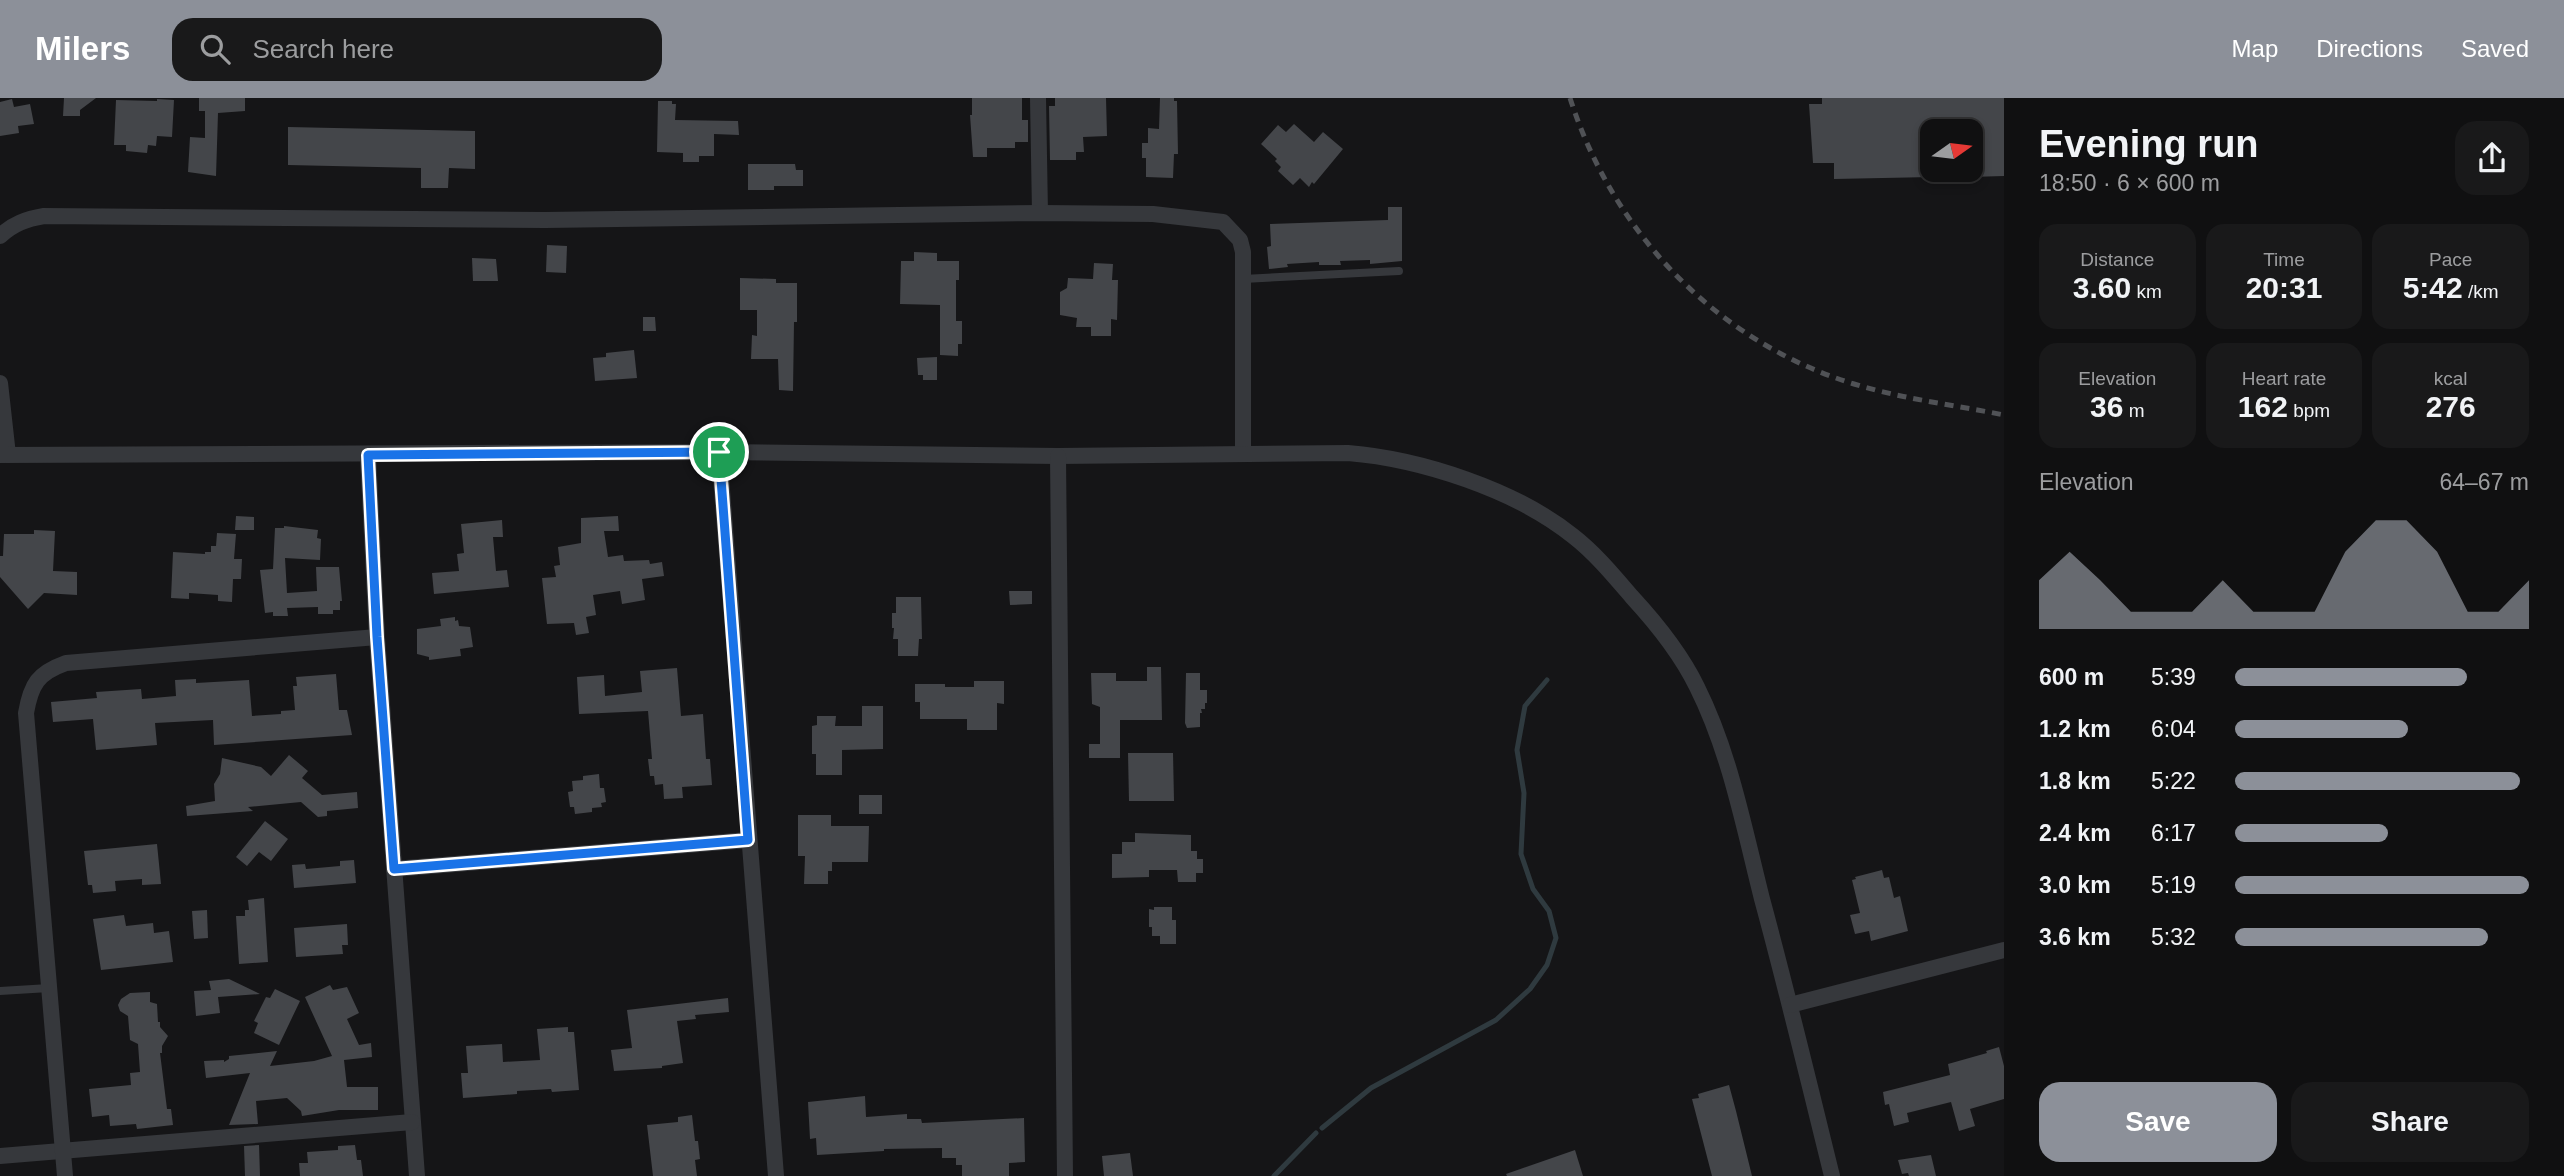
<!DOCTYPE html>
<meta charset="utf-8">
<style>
body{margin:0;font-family:Arial,sans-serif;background:#19191a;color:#f1f3f6;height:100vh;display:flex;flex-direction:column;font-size:26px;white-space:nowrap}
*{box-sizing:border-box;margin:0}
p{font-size:23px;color:#9c9d9f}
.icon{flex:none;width:38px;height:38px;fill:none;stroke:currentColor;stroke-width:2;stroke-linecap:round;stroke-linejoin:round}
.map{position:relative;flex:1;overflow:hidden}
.panel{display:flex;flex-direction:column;background:#101011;width:560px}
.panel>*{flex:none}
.needle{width:46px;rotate:76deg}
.controls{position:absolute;left:1920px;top:21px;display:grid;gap:14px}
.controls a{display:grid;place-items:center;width:63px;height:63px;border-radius:14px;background:#101011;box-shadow:0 4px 10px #0003,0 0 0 2px #303031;font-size:35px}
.pin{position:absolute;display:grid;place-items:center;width:60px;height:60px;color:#fff;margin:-30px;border:4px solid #fff;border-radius:50%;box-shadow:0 2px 7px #0007}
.round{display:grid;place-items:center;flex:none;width:74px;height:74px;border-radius:21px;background:#19191a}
.headline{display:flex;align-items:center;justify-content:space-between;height:119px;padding:0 35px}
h1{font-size:38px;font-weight:700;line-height:52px}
.metrics{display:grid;grid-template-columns:repeat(3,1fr);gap:10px;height:119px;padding:7px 35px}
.metrics div{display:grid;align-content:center;border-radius:18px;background:#19191a;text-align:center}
.metrics b{font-size:30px;font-weight:700}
.metrics small{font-size:19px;font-weight:400}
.metrics p{font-size:19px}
.chart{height:196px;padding:14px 35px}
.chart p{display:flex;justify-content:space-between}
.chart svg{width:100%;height:126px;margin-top:7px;fill:#8c9099;opacity:.7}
.primary-button{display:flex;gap:14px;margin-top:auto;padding:14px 35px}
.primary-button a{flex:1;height:80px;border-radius:21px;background:#8c9099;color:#fff;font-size:28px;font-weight:700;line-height:80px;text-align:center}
.primary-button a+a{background:#19191a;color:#f1f3f6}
ul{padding:0 35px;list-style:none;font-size:23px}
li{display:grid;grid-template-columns:112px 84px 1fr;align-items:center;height:52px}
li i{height:18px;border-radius:9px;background:#8c9099}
header{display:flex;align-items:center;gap:42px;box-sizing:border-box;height:98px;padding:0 35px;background:#8c9099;color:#fff}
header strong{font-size:33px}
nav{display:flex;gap:38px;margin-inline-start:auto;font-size:24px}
.search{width:490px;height:63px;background:#19191a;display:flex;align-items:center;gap:18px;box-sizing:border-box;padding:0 24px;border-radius:21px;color:#9c9d9f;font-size:26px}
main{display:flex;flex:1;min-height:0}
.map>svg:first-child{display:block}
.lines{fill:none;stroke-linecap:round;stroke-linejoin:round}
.stream{stroke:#2f3a3f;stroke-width:5}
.building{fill:#44464a}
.service{stroke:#36383c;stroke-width:8}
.minor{stroke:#36383c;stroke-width:16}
.rail{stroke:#505256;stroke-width:5;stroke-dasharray:9 7;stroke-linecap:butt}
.route-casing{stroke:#fff;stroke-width:14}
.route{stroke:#1a73e8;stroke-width:9}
</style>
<header>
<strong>Milers</strong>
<div class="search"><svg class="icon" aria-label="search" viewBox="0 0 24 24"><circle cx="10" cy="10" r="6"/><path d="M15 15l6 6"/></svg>Search here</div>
<nav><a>Map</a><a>Directions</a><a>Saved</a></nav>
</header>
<main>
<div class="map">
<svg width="2004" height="1078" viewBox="0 0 2004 1078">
<rect width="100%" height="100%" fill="#151517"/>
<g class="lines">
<!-- stream -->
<g class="stream">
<path d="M1322,1030l49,-40 125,-68 34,-31 17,-24 9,-27 -7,-27 -16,-22 -12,-35 3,-61 -7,-43 8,-44 22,-26"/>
<path d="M1274,1078l42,-43"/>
</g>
</g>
<!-- building -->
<g class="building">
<path d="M64,0h32l-16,12v6h-17z"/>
<path d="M199,0h46v13l-27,2 -2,63 -28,-4 2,-35 15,1v-27h-6z"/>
<path d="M972,0h50v22h6v22h-13v6h-28v9h-14l-3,-42h2z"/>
<path d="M1055,0h51l1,38 -24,1 1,15h-8v8h-26l-1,-54h6z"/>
<path d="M1160,0h14v3h3l1,53h-4l-1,24 -27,-1v-19h-4v-15h6v-15l11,1z"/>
<path d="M1822,0h182v78l-34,1v-46h-38v46l-98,2v-16h-21l-4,-59h13z"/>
<path d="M12,1l2,8 16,-3 4,20 -16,2 1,7 -19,3v-34z"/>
<path d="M157,1l17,1 -2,37 -15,-1 -1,10 -8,-1 -1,8 -21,-2v-6h-12l2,-45 41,1z"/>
<path d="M658,3h14v3h4l-1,16 63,1 1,14 -25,-1v22h-15v6h-16v-9l-26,-1z"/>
<path d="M1294,26l20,18 9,-10 20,17 -29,35 -2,-2 -3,5 -9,-9 -7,7 -15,-14 3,-4 -6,-6 2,-2 -16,-15 17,-19 8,7z"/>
<path d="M288,29l187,4v38l-26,-1 -1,20h-27v-20l-133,-3z"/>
<path d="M748,66h47l1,6h7v16h-29v4h-26z"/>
<path d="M1388,109h14v54l-32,3v-4l-30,1 1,4h-22v-3l-32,2 1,3 -19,2 -2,-22 4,-1 -1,-22 118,-4z"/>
<path d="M547,147l20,1 -1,27 -20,-1z"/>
<path d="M914,154l23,1v8h22v19h-3v41h6v23h-4v12l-18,-1v-50l-40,-1 1,-43h13z"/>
<path d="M472,160l24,1 2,22h-25z"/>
<path d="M1094,165l19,1 -1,16h6l-1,40 -6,-1v17h-20v-9h-15l1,-9 -17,-3v-23l7,-4 1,-10 25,1z"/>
<path d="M740,180l36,1v4h21v39h-3l-1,69 -14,-1 -1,-31h-27l1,-24 5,1v-26h-17z"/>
<path d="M643,219h12l1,14h-13z"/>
<path d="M634,252l3,28 -42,3 -2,-23 13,-1v-4z"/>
<path d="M937,259v23h-14v-5h-5l-1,-17z"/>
<path d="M236,418l18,1v13h-19z"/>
<path d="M618,418l1,15h-15l4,26 15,-2 1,6 25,-1 1,4 12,-2 2,14 -22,3 3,21 -23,4 -2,-13 -27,4 3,20 -10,2 3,16 -13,2 -2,-12 -27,1 -5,-46 14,-1 -2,-11 6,-1 -2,-18 23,-4v-25z"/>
<path d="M502,422l1,17h-10l3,34 11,-1 2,17 -75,7 -2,-21 27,-2 -2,-17 7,-1 -3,-29z"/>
<path d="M284,428l34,4 -1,8 4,1 -1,21 -35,-2 2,35 30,-2 -1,-24h23l3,34h-2v9h-7v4h-15v-7l-31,1 1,8h-15v-4l-8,1 -5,-43 13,-1 2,-41h9z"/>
<path d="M34,432l21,1 -2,40 24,1v23l-33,-2 -16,16 -28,-32v-21h3l1,-22h30z"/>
<path d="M217,435l19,1 -2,25h8l-1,20h-8l-1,23 -14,-1v-6l-29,-2v6l-18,-1 2,-46 32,2v-2h6v-6h5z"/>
<path d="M1009,493h23v13l-22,1z"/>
<path d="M896,499h25l1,42h-3l-1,17h-20v-17h-5l1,-11h-2v-15h4z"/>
<path d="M455,519v4l3,-1 1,6 11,1 3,20 -13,2 1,7 -32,4v-3l-12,-3v-25l24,-3 -1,-7z"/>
<path d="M1147,569h14l1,53h-42v38h-31v-14h11v-37l-8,-3 -1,-31h25v8h31z"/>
<path d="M677,570l4,48 22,-2 3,45h4l2,26 -30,2 1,11 -19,1 -1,-15 -8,1 -1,-9h-4l-2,-17h4l-4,-48 -69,3 -2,-37 27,-2 1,21 37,-4 -2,-21z"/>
<path d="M1186,575h14v17h7v13h-2v6h-4l1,4h-2v14l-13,1 -2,-5z"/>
<path d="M336,576l3,36h8l5,25 -138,10 -1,-25 -58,3 2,22 -61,5 -3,-31 -40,3 -2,-20 46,-4 -1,-6 45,-3 1,10 34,-3 -1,-16 21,-1v4l53,-3 3,36 29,-2v-3l14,-1 -2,-24h4l-1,-9z"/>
<path d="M974,583h30v23l-7,-1v27h-30v-11h-47v-17h-5v-18h30v3h29z"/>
<path d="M862,608h21v43l-41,1v25h-26v-21h-4v-28l5,-1v-9h19l-1,10h27z"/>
<path d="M1128,655h45l1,48h-45z"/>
<path d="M289,657l19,16 -6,7 20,17 35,-3 1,16 -31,3v5l-9,1 -17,-15 -53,5 5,4 -66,5 -1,-10 29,-5 -1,-17 6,-10 2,-16 39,9 10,9z"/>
<path d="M599,676l1,14h4l2,14 -5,1 1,4 -10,1v4l-17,2 -1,-7h-4l-2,-15 5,-1 -1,-10 11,-1v-4z"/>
<rect x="859" y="697" width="23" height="19"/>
<path d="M798,717h33v11h38l-1,36h-36v9h-4v13h-24l1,-28h-7z"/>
<path d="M265,723l23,18 -17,22 -12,-9 -12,14 -11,-9z"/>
<path d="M1135,735l56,2v16h6v8h6v14h-7v9h-18l-1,-12h-28v7l-37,1v-24h10v-12h13z"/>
<path d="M157,746l4,40 -19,1v-6l-27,2 1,10 -23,2 -1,-8h-4l-4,-34z"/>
<path d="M354,762l2,23 -62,5 -2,-23 13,-1 1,5 34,-3v-5z"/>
<path d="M1882,772l2,8 5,-1 5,21 6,-2 8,35 -37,10 -2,-10 -14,3 -5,-19 10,-2 -8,-33 4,-1 -1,-2z"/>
<path d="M264,800l4,64 -29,2 -3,-48h9v-6h4l-1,-10z"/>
<path d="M1154,809h18v13h4v24h-16v-8h-8v-9h-3v-18l5,1z"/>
<path d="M207,812l1,28 -14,1 -2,-28z"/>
<path d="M124,817l2,11 27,-3 1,10 15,-2 4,31 -72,8 -8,-51z"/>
<path d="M347,826l1,21h-6l1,9 -47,3 -2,-29z"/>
<path d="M229,881l31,15 -42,3 2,16 -24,3 -2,-25 17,-1 -2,-9z"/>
<path d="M330,887l3,5 14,-3 12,26 -12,6 12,26 12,-2 1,14 -28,3 3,27h31v23h-39l-37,6 -1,-5 -14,-13 -31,3 2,23 -29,1 21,-52 -44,5 -2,-17 20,-1v2l5,-3v-3l48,-5 -7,15 44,-5 18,-5 -27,-59z"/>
<path d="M275,891l25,12 -21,44 -25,-12 4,-10 -4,-2 12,-24 4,1z"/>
<path d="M150,894v10l7,2 1,18h2v5l8,9 -6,10v7h-2l7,56h4l2,16 -36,4 -1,-5 -26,2 -1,-11 -17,2 -3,-28 42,-4 -1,-12 10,-1 -2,-28 -8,-4 -2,-24 -8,-5 -2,-6 3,-6 9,-6z"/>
<path d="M728,900l1,14 -34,3 1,4 -19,2 6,42 -21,3v2l-48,3 -3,-21 21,-2 -5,-38z"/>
<path d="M568,929v5h6l5,58 -27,2 -1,-3 -34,2v3l-54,4 -2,-25h7l-2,-27 36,-2 1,18 37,-2 -3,-31z"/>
<path d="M1999,949l5,19v33l-34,10 5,17 -16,5 -8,-29 -44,11 2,9 -15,4 -5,-22 -4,1 -2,-13 67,-17 -2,-11 39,-11 -1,-2z"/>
<path d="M1729,987l7,26 16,65h-40l-20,-77 7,-1 -1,-4z"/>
<path d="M865,998l1,21 41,-3v5h14l1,4 102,-5 1,44 -16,1v13h-47v-11h-6v-7h-14v-10l-58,1v2l-67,4 -1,-17 -6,1 -2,-37z"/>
<path d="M692,1017l3,26h3l2,18 -5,1 2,16h-44l-6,-51 31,-3v-5z"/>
<path d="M259,1047l1,31h-15l-1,-30z"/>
<path d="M355,1047l2,15h4l2,16h-63l-1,-13h9l-1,-11 31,-2v-4z"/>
<path d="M1575,1052l8,26h-76l-1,-2z"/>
<path d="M1130,1055l3,23h-29l-2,-20z"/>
<path d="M1931,1057l5,21h-27l-1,-3 -6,1 -4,-14z"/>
</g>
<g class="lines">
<!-- service -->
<g class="service">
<path d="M1243,181l156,-8"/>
<path d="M0,893l49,-3"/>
</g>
<!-- minor -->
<g class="minor">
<path d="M1038,0l2,115"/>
<path d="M0,138c13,-12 26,-17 44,-20l501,4 495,-7 113,1 70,8 17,18 3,12v201"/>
<path d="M0,285l8,72"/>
<path d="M719,354l57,724"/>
<path d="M0,357l719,-3 339,4 290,-3c73,6 168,37 225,83 22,17 41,40 59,61 24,26 49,57 65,90 33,66 47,141 65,212 25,92 47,184 70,277"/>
<path d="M368,357l9,182 40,539"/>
<path d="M1058,358l7,720"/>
<path d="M394,771l354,-29"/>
<path d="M1790,907l214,-55"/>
<path d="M0,1058l412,-34"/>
<path d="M65,1078l-39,-463c5,-29 12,-40 40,-50l311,-26"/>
</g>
<!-- rail -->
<path class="rail" d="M1570,0c43,135 147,244 284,286 49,15 100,21 150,31"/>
</g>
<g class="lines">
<defs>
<path id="route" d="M719,354l29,388 -354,29 -17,-232 -9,-182z"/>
</defs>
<!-- route casing -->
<use href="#route" class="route-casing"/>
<!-- route -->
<use href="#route" class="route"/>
</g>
</svg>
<div class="controls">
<a><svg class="needle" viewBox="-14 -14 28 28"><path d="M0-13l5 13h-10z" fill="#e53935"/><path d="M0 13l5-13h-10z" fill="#9c9d9f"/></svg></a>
</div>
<div class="pin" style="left:719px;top:354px;background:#1e9e55"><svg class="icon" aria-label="arrive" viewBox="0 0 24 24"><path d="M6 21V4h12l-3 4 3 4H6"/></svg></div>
</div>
<section class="panel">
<div class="headline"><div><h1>Evening run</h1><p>18:50 · 6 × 600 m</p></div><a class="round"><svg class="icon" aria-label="share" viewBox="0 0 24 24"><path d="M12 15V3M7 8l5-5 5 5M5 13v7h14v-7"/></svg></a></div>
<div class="metrics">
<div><p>Distance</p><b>3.60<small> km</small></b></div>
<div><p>Time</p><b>20:31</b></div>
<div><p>Pace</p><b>5:42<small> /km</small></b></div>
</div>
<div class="metrics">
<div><p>Elevation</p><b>36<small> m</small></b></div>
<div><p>Heart rate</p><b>162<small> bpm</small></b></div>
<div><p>kcal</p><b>276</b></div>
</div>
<div class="chart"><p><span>Elevation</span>64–67 m</p>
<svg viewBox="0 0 160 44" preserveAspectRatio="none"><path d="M0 44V27L10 17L20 27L30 38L40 38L50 38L60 27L70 38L80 38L90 38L100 17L110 6L120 6L130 17L140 38L150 38L160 27V44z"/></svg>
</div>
<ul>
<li><b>600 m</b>5:39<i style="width:79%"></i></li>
<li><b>1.2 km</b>6:04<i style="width:59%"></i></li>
<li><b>1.8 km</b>5:22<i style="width:97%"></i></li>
<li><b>2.4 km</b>6:17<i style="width:52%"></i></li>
<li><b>3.0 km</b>5:19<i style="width:100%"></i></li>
<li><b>3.6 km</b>5:32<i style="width:86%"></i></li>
</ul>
<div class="primary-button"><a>Save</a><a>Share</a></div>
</section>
</main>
